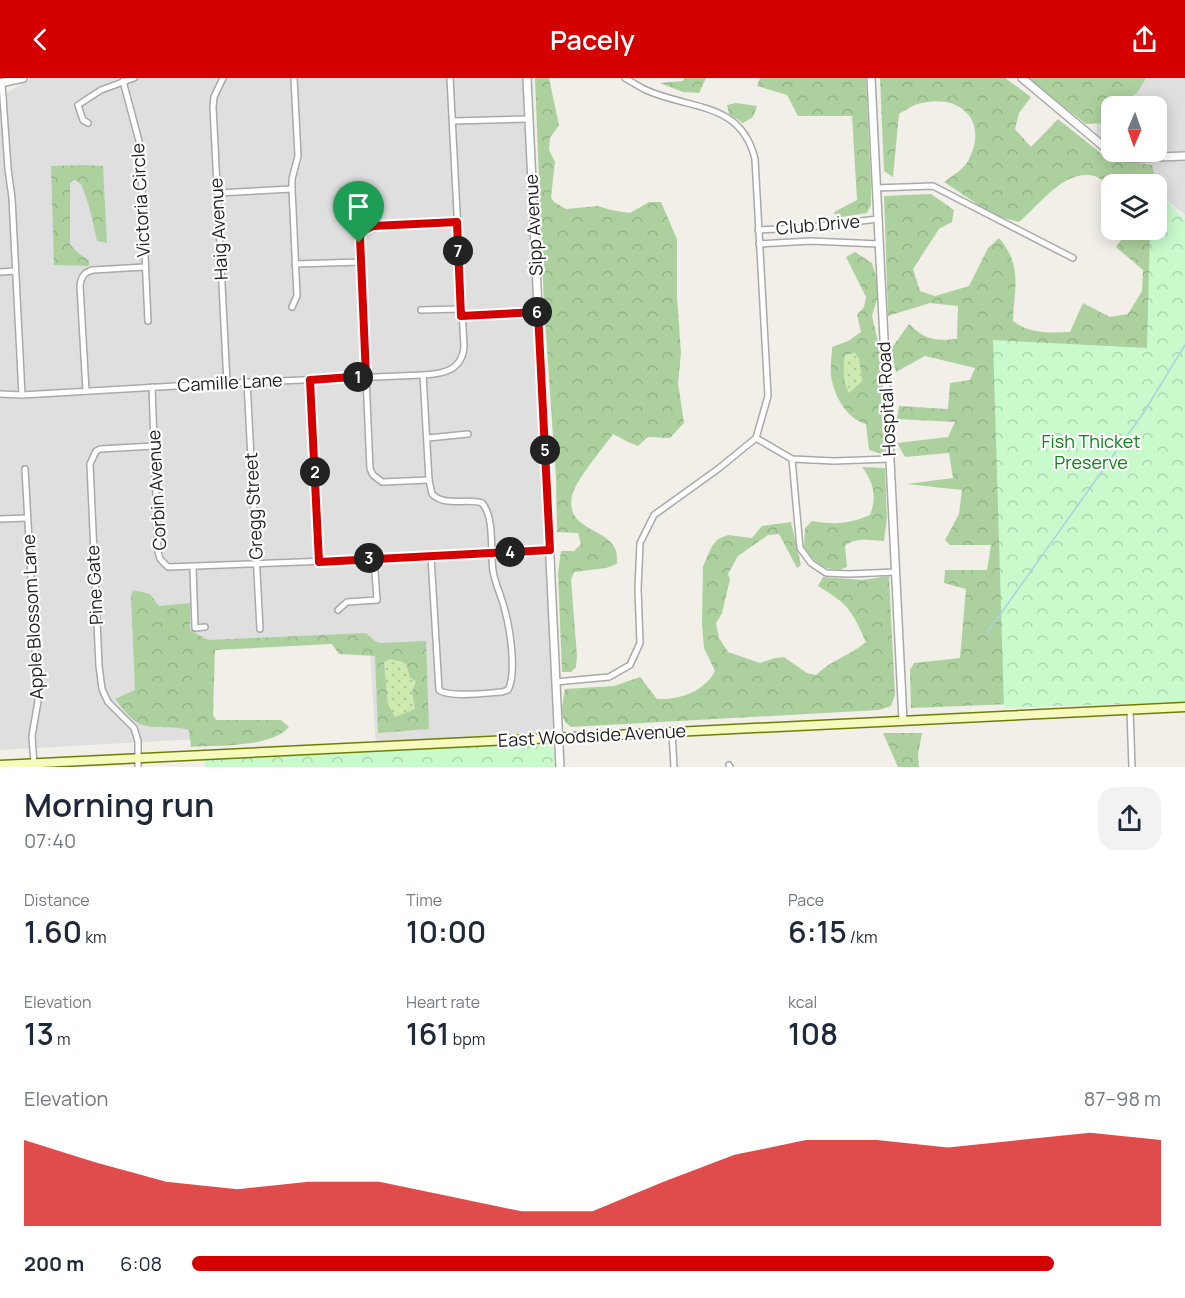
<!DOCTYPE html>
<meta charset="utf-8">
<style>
body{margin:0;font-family:Manrope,sans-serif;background:#f2f2f3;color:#1f2937;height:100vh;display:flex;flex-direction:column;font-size:22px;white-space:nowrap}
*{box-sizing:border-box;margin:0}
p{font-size:20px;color:#747a83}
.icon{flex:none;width:33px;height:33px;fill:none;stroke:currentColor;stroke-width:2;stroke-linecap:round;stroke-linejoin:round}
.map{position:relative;height:689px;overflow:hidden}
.details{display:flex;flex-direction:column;background:#fff;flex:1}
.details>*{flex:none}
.needle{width:39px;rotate:182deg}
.buttons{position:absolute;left:1101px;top:18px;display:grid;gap:12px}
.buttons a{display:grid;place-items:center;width:66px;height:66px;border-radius:12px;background:#fff;box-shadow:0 3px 15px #0003;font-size:30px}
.pin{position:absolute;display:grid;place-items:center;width:51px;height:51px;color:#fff;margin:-62px -26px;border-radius:50% 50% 50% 0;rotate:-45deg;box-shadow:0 0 6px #0007}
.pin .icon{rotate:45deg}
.km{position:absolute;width:30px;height:30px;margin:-15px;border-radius:50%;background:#222;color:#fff;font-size:16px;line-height:30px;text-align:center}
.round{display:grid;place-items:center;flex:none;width:63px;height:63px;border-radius:18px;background:#f2f2f3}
.headline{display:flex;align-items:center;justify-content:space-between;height:102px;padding:0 24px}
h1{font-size:33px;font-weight:600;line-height:45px}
.metrics{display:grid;grid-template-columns:repeat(3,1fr);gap:9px;height:102px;padding:6px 24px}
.metrics div{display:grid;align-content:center}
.metrics b{font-size:30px;font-weight:600}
.metrics small{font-size:16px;font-weight:400}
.metrics p{font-size:16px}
.chart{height:168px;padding:12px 24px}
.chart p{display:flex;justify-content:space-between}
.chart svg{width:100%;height:108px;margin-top:6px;fill:#d40000;opacity:.7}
ul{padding:0 24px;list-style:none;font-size:20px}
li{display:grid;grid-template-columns:96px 72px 1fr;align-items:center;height:45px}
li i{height:15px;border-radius:8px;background:#d40000}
header{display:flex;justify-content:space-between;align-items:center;height:78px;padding:0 24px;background:#d40000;color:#fff;font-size:27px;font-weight:600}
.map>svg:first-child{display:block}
.residential{fill:#e0dfdf;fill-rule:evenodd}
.grass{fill:url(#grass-dots)}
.forest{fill:url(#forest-crowns);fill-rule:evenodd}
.park{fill:url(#park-crowns)}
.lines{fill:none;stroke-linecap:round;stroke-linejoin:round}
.stream{stroke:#aad3df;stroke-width:1.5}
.minor-casing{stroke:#a9a9a9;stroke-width:8}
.tertiary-casing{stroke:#a9a9a9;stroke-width:10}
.secondary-casing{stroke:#707d05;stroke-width:11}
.minor{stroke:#fff;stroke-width:5}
.tertiary{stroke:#fff;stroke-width:7}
.secondary{stroke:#f7fabf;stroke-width:8}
.route-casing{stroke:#fff;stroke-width:12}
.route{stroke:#d40000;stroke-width:8}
.labels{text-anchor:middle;stroke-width:4.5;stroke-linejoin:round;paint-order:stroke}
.street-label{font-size:18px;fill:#222;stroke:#fff}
.park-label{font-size:18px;fill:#0c8416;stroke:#fff}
</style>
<header><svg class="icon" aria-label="back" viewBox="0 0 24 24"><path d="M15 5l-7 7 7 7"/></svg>Pacely<svg class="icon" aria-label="share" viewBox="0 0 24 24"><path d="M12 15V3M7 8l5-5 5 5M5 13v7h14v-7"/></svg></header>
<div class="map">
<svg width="1185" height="689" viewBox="0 0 1185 689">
<defs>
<pattern id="grass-dots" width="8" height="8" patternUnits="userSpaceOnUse" patternTransform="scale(1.5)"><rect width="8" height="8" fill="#cdebb0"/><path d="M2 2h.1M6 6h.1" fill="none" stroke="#b0c997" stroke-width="1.8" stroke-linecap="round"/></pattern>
<pattern id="forest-crowns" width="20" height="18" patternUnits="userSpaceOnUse" patternTransform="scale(1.5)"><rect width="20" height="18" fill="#add19e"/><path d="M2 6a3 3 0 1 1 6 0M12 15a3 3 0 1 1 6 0" fill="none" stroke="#95b388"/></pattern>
<pattern id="park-crowns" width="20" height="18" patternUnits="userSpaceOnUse" patternTransform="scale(1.5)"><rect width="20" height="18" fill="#c8facc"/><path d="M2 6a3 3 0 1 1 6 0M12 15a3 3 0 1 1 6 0" fill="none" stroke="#acd6af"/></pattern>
</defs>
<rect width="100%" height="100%" fill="#f2efe9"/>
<!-- residential -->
<g class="residential">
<path d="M31,0h491l37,658 -183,11 -7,-111 -170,7 -1,96 -198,11v-653z"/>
<path d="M1135,0h50v137l-28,-23 -1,-8h-8l-52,-43 3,-48zM1112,28h44v46h-44z"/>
</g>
<!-- grass -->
<g class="grass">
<path d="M855,275l4,6 3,22 -13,12c-6,-10 -6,-26 -4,-38z"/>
<path d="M390,581l16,4 4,15 6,3 -4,11 3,18 -20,7 -7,-13 -4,-43z"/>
</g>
<!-- forest -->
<g class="forest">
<path d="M535,0h14l10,47 -9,13 -1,12 6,12 -4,35 3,5 12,7 32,-3 13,4 19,3 19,-11h12l16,37v58l4,56 -3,30 6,40 -14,15 -22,-1 -10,9 -10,-4 -15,-8c-9,13 -39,48 -41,62 -7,34 34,31 44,54 1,4 1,11 1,14l-11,4 -32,4 -3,8 6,76 -1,11 -5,5h-9l-4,-99 3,-22h13l7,-7 -3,-11 -21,-1 -1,-54 -12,-172z"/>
<path d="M684,0h22l-7,15 -16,-1 -23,-9 23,-2z"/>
<path d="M760,0h106l5,108v19l-4,8 -31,5 -2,-6 23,-12 -5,-84h-54l-11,-21 -30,-9z"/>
<path d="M880,0h125l26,19 -12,16 -4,16 16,18 27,-28 50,40 44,6 4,19h-44l-1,5c-4,-3 -9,-10 -14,-12 -31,-11 -57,28 -78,45l-24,-6 -51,-34c8,-6 20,-13 24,-21 23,-43 -12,-70 -53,-56 -5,2 -11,6 -16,9l-6,63 -9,-6z"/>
<path d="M1027,0h118v2l-8,13 -29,16 -3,14 -19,1z"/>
<path d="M736,25l21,3 -4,11 -10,6 -14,-9 -2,-9z"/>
<path d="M85,87l18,1 4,77 -10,-2c-4,-20 -8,-38 -16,-57l-6,-4 -5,3v61l5,6 14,11v5l-35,-1 -3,-99z"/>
<path d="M1156,107l17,31 12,481 -274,11 -1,-38 4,-7 46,-5 6,-69 -22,-6 1,-13h42l4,-25h-41l-5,-5 14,-26 3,-24 -55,-6 46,-6 -4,-25 -44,4 -8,-14 51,-6 7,-15 -58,-3 2,-13 49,3 2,-26 20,-3 5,-12 -50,-12 -29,16 -5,-23 18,-25c17,16 25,17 48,15l1,-33 -28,-3 -42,13 -4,-120 47,-2 23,16 -2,12 -13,7 -26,40 7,22 15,5 34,-10 19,-38 11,-10c24,28 15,50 14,83 16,13 38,12 57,11l13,-29 27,14 18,-3 14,-23 1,-21 -27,-23 6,-8v-9h34z"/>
<path d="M855,174l17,11 8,27 -8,26 7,30 5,109 -15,-5 -3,-26c-18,-5 -30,-25 -34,-43 -3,-10 0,-24 0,-34l16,-6 13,-9 -4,-17 7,-8 2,-10 -20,-40zM855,275l4,6 3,22 -13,12c-6,-10 -6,-26 -4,-38z"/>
<path d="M862,389l23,1 2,50 -3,23c-12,-1 -30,-4 -39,5l2,21 -8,3 -14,-2 -11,-8 -10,-12 1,-20 7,-7c23,4 36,3 58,-6 7,-18 4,-32 -8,-48z"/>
<path d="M791,444l10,43 -4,3 -18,-34 -11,1 -30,21 -10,18 2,5 -8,34 -6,10 3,15 9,14 32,11 15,-5 9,-1 23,16 9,2c15,-15 35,-20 50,-33 -15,-33 -17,-37 -48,-56l5,-9 39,3 27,-4 6,119 -4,11 -12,4 -308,17c-14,-9 -8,-24 -6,-38l49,-3 26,-9 17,22c22,1 47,-7 58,-28l-11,-23 -2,-24 1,-58 9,-20 6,-7 10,-4 24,3 10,-12z"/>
<path d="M133,512l17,4 9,12 31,-3v27l18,10 158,-7 9,8 6,2 45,-2 3,88 -51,4 -3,-77 -36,-2 -7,-10 -117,6 -2,65 3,5h65l8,7c-18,21 -70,18 -98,20l-2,-17c-15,-5 -41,0 -51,-7 -9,-5 -16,-16 -23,-24l20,-9 -4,-93zM390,581l16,4 4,15 6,3 -4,11 3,17 -20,8 -7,-13 -4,-42z"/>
<path d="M883,655h39l-4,21 1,13h-21z"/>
</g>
<!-- park -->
<g class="park">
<path d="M1157,114l28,27v483l-181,6 -11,-368 154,8 3,-118h6z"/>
<path d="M553,663l2,26h-350l-1,-8z"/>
</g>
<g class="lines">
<!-- stream -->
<path class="stream" d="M987,555l157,-221 41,-67"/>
<defs>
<g id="minor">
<path d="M223,0l-9,19 -1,10 14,276"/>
<path d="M123,3l17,64 8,176"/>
<path d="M2,5l6,86 4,29 10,197"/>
<path d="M453,43l76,-2"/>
<path d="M88,45l-5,-3 -5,-15 23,-15 33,-12"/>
<path d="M876,110l57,-2 140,72"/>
<path d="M217,115l75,-4"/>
<path d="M758,152l43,-2 77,-9"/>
<path d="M759,166l52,-3 68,3"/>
<path d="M295,186l65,-2"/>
<path d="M0,194l15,-1"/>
<path d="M292,229l5,-11 -5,-107v-10l6,-23 -4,-78"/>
<path d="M421,232l39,-1"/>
<path d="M461,238l77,-4"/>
<path d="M423,297l6,105 3,14c13,13 34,4 50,9 13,14 8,48 11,68 2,13 9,26 12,40 5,18 12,62 3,79l-6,2c-14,1 -53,6 -63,-2l-8,-133"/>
<path d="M310,302l9,182"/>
<path d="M247,304l13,247"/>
<path d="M152,309l6,165 2,7 8,8 263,-10 119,-7"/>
<path d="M86,313l-6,-105c1,-9 4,-14 13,-16l52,-3"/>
<path d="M0,316l22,1 205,-12 196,-8c21,-1 39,-5 41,-28l-14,-269"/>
<path d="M428,360l40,-4"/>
<path d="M756,360l36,21 42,2 56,-2"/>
<path d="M792,381l8,89 11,15 15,10 23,1 47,-2"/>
<path d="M25,391l13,232 -6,35 2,29"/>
<path d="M429,402l-47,2 -9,-7 -3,-6 -10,-232 3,-6 10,-5 84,-4"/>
<path d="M0,441l27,-1"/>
<path d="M193,489l2,61 10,-1"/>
<path d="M338,532l9,-8 30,-2 -3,-42"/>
<path d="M555,604l54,-5 21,-12 10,-22 -2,-54 2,-46 14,-28 64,-46 38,-31 12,-42 -13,-237c-14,-58 -65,-49 -109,-69 -7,-3 -14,-8 -21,-12"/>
<path d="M1130,632l2,57"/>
<path d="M672,654l2,35"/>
<path d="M729,687l1,2"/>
<path d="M138,689v-26l-4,-13 -26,-26 -6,-13 -3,-23 -9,-202 6,-13 4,-2 54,-3"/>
</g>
<g id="tertiary">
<path d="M527,0l33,689"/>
<path d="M871,0l32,643"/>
<path d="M1022,0l81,68 9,5"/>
<path d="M0,5l23,-5"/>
<path d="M1113,74l17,6 55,-2"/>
</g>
<path id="secondary" d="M0,687l1185,-58"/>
</defs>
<!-- minor casing -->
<use href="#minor" class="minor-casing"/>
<!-- tertiary casing -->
<use href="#tertiary" class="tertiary-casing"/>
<!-- secondary casing -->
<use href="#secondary" class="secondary-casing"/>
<!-- minor -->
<use href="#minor" class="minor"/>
<!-- tertiary -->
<use href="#tertiary" class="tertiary"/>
<!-- secondary -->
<use href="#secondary" class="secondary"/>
</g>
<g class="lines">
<defs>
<path id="route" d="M457,144l4,94 77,-4 12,238 -231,12 -9,-182 56,-4 -6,-139 3,-6 10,-5z"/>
</defs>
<!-- route casing -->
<use href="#route" class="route-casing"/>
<!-- route -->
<use href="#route" class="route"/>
</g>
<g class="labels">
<!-- street labels -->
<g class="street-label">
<text transform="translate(141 122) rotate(-93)" y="6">Victoria Circle</text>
<text transform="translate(534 147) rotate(-93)" y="6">Sipp Avenue</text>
<text transform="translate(818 147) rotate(-5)" y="6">Club Drive</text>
<text transform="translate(219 151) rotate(-93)" y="6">Haig Avenue</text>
<text transform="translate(230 305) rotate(-3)" y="6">Camille Lane</text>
<text transform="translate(887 321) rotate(-93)" y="6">Hospital Road</text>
<text transform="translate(157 412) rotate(-93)" y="6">Corbin Avenue</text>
<text transform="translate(254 428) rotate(-93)" y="6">Gregg Street</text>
<text transform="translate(95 507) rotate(-93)" y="6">Pine Gate</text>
<text transform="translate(33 539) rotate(-93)" y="6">Apple Blossom Lane</text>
<text transform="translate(592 658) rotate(-3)" y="6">East Woodside Avenue</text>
</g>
<!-- park labels -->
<g class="park-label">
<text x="1091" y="370">Fish Thicket<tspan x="1091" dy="21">Preserve</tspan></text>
</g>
</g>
</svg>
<div class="buttons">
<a><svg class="needle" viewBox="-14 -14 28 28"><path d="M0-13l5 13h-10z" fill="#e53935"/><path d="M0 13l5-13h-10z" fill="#747a83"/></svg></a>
<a><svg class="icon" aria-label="layers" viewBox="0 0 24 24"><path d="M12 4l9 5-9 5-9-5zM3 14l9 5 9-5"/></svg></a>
</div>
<div class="pin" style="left:359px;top:165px;background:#1e9e55"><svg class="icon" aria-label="arrive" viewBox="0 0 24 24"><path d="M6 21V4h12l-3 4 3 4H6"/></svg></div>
<b class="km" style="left:358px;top:299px">1</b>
<b class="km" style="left:315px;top:394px">2</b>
<b class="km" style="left:369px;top:480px">3</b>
<b class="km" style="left:510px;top:474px">4</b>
<b class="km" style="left:545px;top:372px">5</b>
<b class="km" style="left:537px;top:234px">6</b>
<b class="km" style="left:458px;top:173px">7</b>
</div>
<section class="details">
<div class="headline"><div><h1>Morning run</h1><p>07:40</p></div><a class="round"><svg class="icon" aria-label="share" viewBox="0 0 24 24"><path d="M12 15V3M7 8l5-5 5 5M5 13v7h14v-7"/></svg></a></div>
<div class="metrics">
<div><p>Distance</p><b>1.60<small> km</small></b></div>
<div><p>Time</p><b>10:00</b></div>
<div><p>Pace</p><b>6:15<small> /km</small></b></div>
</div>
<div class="metrics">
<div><p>Elevation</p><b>13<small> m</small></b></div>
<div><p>Heart rate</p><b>161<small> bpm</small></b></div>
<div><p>kcal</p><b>108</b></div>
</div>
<div class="chart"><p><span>Elevation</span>87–98 m</p>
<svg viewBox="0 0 160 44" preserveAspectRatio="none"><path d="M0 44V9L10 18L20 26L30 29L40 26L50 26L60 32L70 38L80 38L90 26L100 15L110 9L120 9L130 12L140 9L150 6L160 9V44z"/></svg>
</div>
<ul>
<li><b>200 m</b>6:08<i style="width:89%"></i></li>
</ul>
</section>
